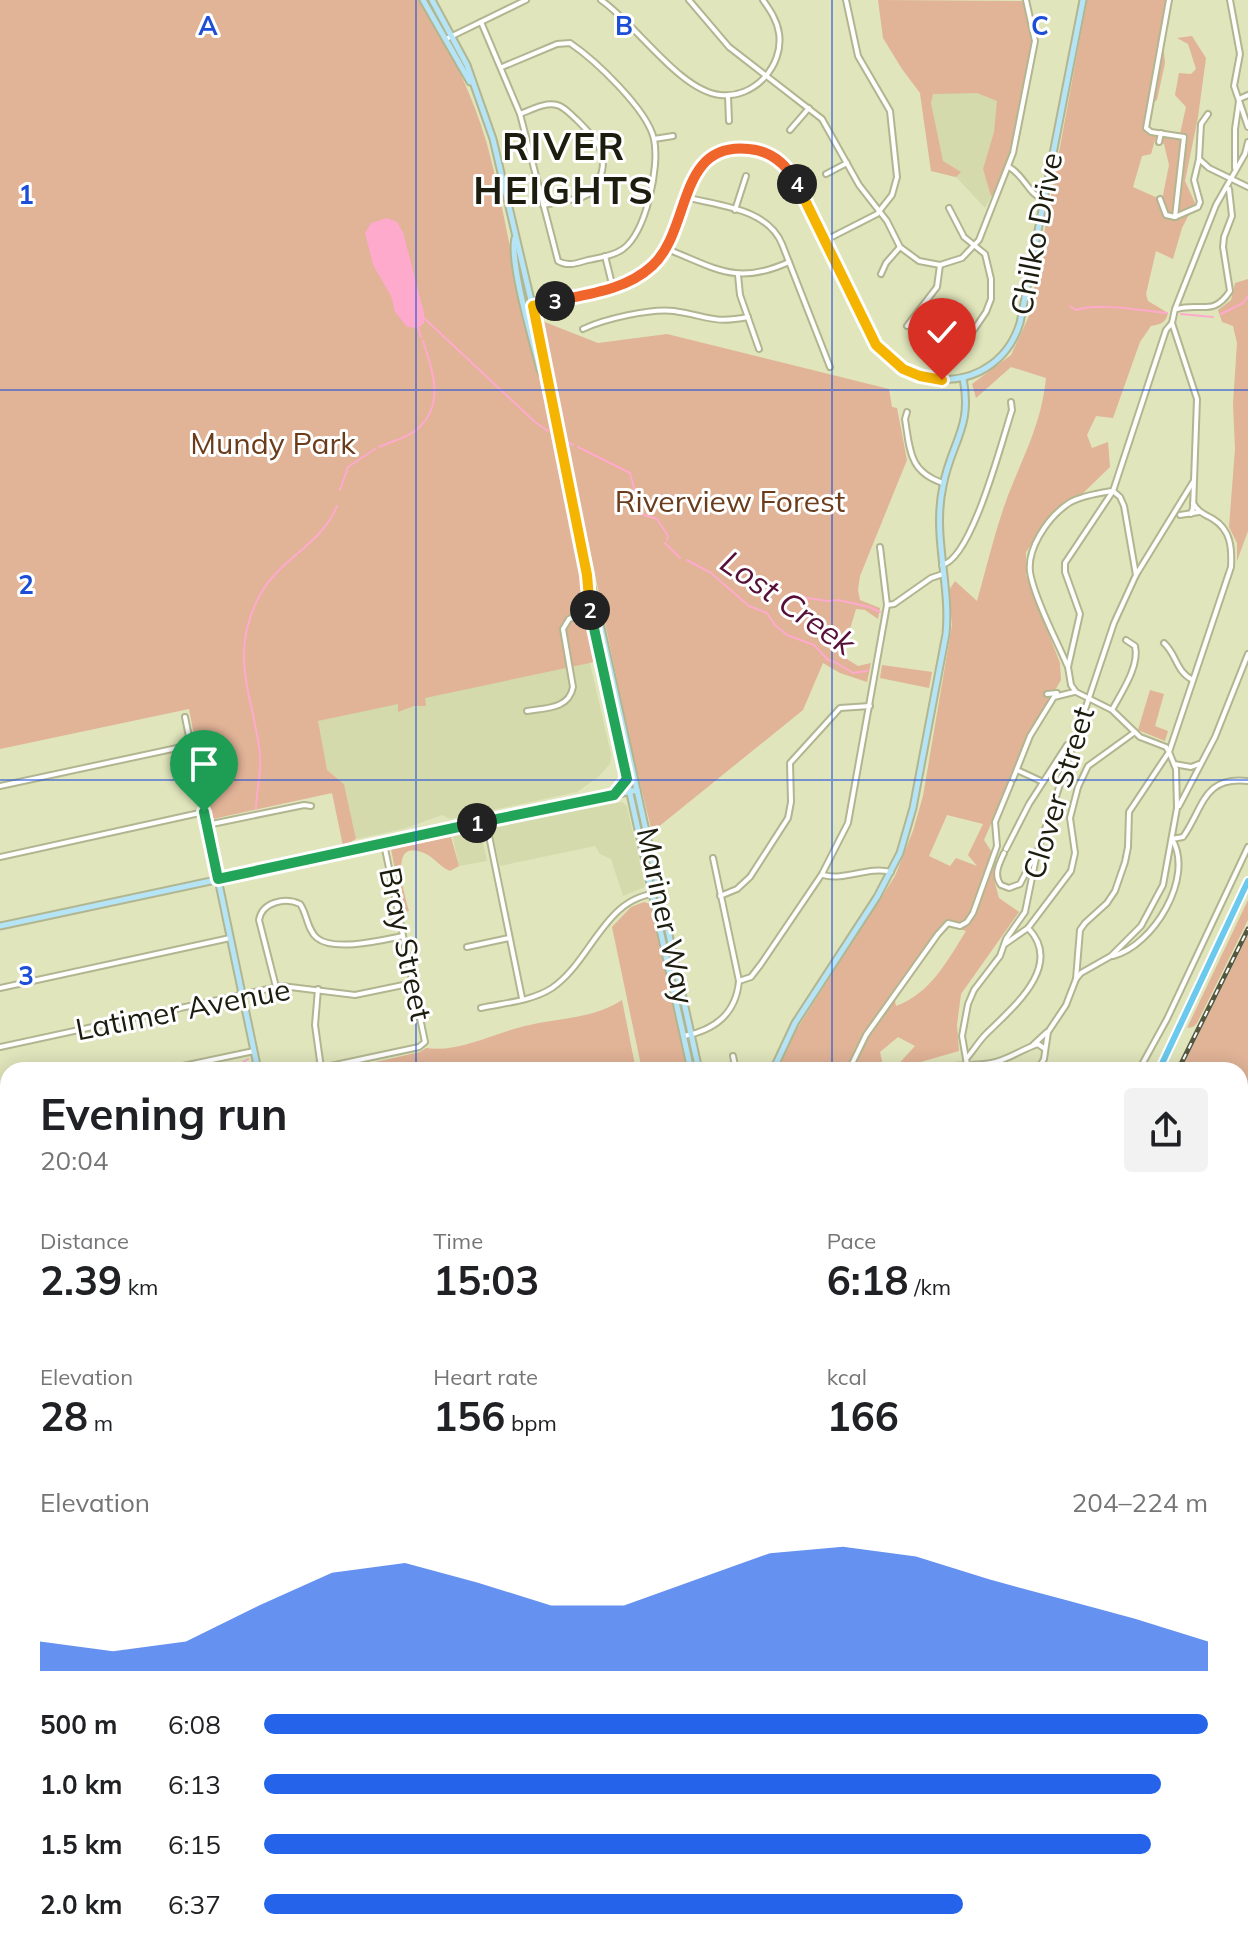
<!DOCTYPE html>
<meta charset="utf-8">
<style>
body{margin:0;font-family:Mulish,sans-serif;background:#f2f2f2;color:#202124;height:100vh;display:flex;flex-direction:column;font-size:30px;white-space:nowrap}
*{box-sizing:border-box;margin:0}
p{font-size:26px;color:#757577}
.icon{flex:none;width:44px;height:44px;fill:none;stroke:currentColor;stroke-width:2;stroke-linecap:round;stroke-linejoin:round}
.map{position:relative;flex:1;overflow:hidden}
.side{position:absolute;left:0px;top:1062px;width:1248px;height:890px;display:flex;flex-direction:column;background:#fff;border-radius:24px 24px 0 0;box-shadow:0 4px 20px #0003}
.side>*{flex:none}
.pin{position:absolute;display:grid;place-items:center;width:68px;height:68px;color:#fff;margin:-82px -34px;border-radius:50% 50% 50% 0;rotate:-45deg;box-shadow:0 0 8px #0007}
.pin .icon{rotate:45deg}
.km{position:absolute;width:40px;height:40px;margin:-20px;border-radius:50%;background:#222;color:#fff;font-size:22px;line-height:40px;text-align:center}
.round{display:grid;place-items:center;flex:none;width:84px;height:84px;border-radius:8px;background:#f2f2f2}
.headline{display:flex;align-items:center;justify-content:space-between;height:136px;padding:0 40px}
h1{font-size:44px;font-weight:700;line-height:60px}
.figures{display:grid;grid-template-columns:repeat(3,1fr);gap:12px;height:136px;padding:8px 40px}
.figures div{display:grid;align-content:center}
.figures b{font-size:40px;font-weight:700}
.figures small{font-size:22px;font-weight:400}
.figures p{font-size:22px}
.chart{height:224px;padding:16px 40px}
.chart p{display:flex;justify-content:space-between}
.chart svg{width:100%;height:144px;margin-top:8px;fill:#2563eb;opacity:.7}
ul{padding:0 40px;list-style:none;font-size:26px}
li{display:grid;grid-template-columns:128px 96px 1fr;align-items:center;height:60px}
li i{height:20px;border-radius:10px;background:#2563eb}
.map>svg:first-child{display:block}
.built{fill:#d4daab}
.green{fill:#e1b397;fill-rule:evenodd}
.water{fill:#fdaacd}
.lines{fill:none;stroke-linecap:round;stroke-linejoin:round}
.stream{stroke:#fdaacd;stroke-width:2}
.street-casing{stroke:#b2b690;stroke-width:8}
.secondary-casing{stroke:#b2b690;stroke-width:9}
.primary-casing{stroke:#fff;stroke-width:10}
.highway-casing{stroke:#fff;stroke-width:11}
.street{stroke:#fff;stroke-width:4}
.secondary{stroke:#b4e4f5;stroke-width:5}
.primary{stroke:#6ac9ec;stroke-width:6}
.highway{stroke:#06a5df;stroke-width:7}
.rail-casing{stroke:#555740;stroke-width:5}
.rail{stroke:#fff;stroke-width:2;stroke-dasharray:6;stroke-linecap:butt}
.split-1-casing{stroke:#fff;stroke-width:16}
.split-2-casing{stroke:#fff;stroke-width:16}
.split-3-casing{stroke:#fff;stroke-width:16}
.split-4-casing{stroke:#fff;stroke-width:16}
.split-5-casing{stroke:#fff;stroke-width:16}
.split-1{stroke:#22a559;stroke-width:10}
.split-2{stroke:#22a559;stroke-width:10}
.split-3{stroke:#f5b400;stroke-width:10}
.split-4{stroke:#f0652b;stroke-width:10}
.split-5{stroke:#f5b400;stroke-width:10}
.grid{fill:none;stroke:#1d4ed8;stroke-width:2;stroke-opacity:0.55}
.labels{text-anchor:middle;stroke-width:6;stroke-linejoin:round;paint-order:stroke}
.street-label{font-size:30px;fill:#1c1d0e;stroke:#fff}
.park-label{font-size:30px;fill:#6b3c1b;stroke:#fff}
.water-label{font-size:32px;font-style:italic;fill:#560f35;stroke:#fff}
.district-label{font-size:38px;font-weight:bold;letter-spacing:2px;fill:#1c1d0e;stroke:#fff}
.grid-label{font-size:26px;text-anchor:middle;font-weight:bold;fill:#1d4ed8;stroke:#fff;stroke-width:6;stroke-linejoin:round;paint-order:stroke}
</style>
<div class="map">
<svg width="1248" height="1951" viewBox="0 0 1248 1951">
<rect width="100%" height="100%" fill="#e0e5bc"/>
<!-- built -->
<g class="built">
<path d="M1026,75l-19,91 -22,42 -29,-31 -25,-6 -11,-78z"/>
<path d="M589,659l22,95 -1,10 -13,14 -20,14 -127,27 -8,-4 -39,14 -47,10 -12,-55 -17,-14 -10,-49 82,-18 -1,8 16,-5 4,1 6,-13z"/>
<path d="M622,802l5,4 18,81 -22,9 -12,-37 -11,-5 -5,-8 -95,20 -8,-34 3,-6z"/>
<path d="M480,828l7,33 -28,5 -7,-32z"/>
<path d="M455,1944h241l2,7h-249z"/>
<path d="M724,1944h125l2,7h-126z"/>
</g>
<!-- green -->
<g class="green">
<path d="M0,0h422c26,46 50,92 65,144 14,51 22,103 34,154 28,121 53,242 78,363l-174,37 1,8h-12l-16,6v-8l-80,17 9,49 17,14 12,55 -13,7 -11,-53 -119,26 -8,-26 -16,-84 -189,40z"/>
<path d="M878,0l144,1c3,7 6,15 8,23 7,39 -19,133 -35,169l-4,3 -8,-27 11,-37 3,-31 -20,-8 -44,1 -2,9 12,58 18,11 -5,5 -25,-6 -11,-78 -18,-24 -19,-31z"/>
<path d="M1087,0h83l-7,42 2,21 -8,37 -7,5 -6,22 10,7h26l6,-27 -11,-12 4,-22 12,1 5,-5 -8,-25 -11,-6 15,-2 14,22 -8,59 -13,64 10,22 -13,25 -9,31 -17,-8 -10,43 2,7 20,12c-2,10 -7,11 -17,13l-11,16 -27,76 -17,-2 -9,19 5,13 16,-6 2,25 -31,30 -29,20 -24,35v23l34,88 1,17 -31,54 -46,106 12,19 -2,21 5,18 20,14 -58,82 -4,31 2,26 -66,19 22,-24 -17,-9 -18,15 4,18h-106l15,-35 102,-159 18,-45 10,-35 29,-171 -3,-35 6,-9 22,20c11,-38 20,-80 36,-118 15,-36 29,-65 33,-105l-35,-11 -35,31 -4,-14 39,-29 18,-39zM1155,140l9,4 5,21 -7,35 -29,-13 9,-31 9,-2zM947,815l36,9 -15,31 9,11 -21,-8 -6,8 -21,-10zM948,926l18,5c-18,29 -36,63 -70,75l-1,-5z"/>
<path d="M1248,279v252l-11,30v-18l-8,-16 6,-78 -2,-45 4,-61 -4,-17 -11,-4 -4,-12 13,-10 4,-17z"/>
<path d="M542,321l56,22 69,-9 222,55 3,18 5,1 10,52 -47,116 -2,14 2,10 20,8 -2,11 -13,-9 -9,-1 -14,47 16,10 13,-3 -4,19 -27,-9 -17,-10 -20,47 -151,122 -22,-90z"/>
<path d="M882,665l50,7 -3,16 -49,-10z"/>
<path d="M1150,690l14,4 -9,32 13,5 -3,10 -27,-11z"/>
<path d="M451,837l8,29 -9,5c-11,-5 -16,-14 -26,-18 -37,-16 -19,42 -15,58l-6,1 -12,-63z"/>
<path d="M1248,900v20l-51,103 -4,4 -6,1z"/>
<path d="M644,902l6,2 37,166h-45l-30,-143 19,-20z"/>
<path d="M1248,935v225l-8,7v-97h-59z"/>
<path d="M622,1000l14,70h-296l80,-18 6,-4c32,5 68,-15 99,-22 33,-8 68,-7 97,-26z"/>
<path d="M1248,1201v278l-8,-36v-239z"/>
<path d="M1240,1613l8,3v335h-378l-1,-7h371z"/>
<path d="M8,1814v100l-8,2v-101z"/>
</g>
<!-- water -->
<path class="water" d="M387,218l10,4 6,10 21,81v10l-6,5 -11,-1 -12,-15 -4,-16 -18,-31 -8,-32 6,-10z"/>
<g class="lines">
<!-- stream -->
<g class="stream">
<path d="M1070,306l6,4c27,-8 64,1 91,3"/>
<path d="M1181,314l32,3"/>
<path d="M1221,314l22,-11 5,-7"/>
<path d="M424,318l111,104 13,9"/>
<path d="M418,328l3,9"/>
<path d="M567,442l6,3"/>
<path d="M379,447c12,-6 26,-8 36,-16 31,-24 18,-59 8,-90"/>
<path d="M578,447l52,26 10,37 4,5 13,4 11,17 -1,4"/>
<path d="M340,490l8,-23 27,-18"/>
<path d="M665,543l15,15"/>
<path d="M687,560l24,13 38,33 18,7 8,12 12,10 27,10 14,15 7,2 18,11 14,-2"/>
<path d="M794,596l34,5 10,-1 31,7 11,5"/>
<path d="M256,809c0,-18 6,-37 4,-55 -7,-60 -33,-100 1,-161 19,-34 61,-49 76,-87"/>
<path d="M230,1070l18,-11"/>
<path d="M887,1944l1,7"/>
<path d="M906,1944l2,7"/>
<path d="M998,1951l8,-7"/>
</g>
<defs>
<g id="street">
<path d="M601,0c35,24 79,91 119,95 34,4 64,-29 59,-62 -2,-13 -9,-23 -16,-33"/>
<path d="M689,0l40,47 93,72 37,66 28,36 13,26 19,14 21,4 22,-7 17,-18 34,-87 22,-112 -9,-41"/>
<path d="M1169,0l-23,128 5,4 33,5 -9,80"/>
<path d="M1230,0l10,54 -6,32 14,41"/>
<path d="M481,22l39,92 38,147c10,6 19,2 30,-1 11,-2 25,-4 35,-11 23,-17 37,-82 31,-110 -7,-30 -59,-79 -84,-96l-13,1 -55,23"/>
<path d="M446,39l80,-39"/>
<path d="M728,96l1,25"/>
<path d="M1239,99l9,-4"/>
<path d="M520,114c11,-4 25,-12 37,-9 8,2 14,10 20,15 24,24 36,39 16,72l-13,6 -37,7"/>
<path d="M790,130l19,-22"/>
<path d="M654,139l19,-3"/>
<path d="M1159,142l2,-9"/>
<path d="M1199,159l2,-35 7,-10"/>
<path d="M1009,167c16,9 19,27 35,33"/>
<path d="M1235,168v-39l4,-28"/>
<path d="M826,174l21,-11"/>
<path d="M685,197c34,9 82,11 97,47l48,123"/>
<path d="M1160,199l6,16 9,2"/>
<path d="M949,208l15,29 21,17 6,25v20l-5,13 -17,25"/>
<path d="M735,210l11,-34"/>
<path d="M1175,217l23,-10 2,-5 -6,-22 5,-21 10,9 39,19"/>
<path d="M824,241l53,-27 15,-19 5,-18 -7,-66 -32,-55 -12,-56"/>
<path d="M667,249c49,19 69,37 122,13"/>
<path d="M605,256l8,32"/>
<path d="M881,274l5,-11 14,-16"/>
<path d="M738,275l2,20 19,54"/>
<path d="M1177,309c24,-7 36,8 53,-18l-7,-44 1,-10 8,-21 -3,-27 -3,-1"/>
<path d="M907,326l30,-39 3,-22"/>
<path d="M583,329c21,-10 68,-21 91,-18 34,5 38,13 74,6"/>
<path d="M907,412l-2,7c5,31 4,53 38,64"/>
<path d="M1113,491l7,6 4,9 12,69"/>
<path d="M1191,514l2,-6 4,-109 -25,-76 3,-14 41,-104 29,-51 3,-12"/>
<path d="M1180,515l19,-3"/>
<path d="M942,565c30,-6 60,-125 70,-155l-1,-8"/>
<path d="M887,605l7,-1 37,-26 12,-4"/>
<path d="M1164,643c13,12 12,29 29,37"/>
<path d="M1067,665c-11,-26 -30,-61 -36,-88 -7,-26 17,-60 38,-74 11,-7 30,-10 43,-12"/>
<path d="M1047,694l10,-1"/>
<path d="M1112,710c9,-17 28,-44 23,-64l-9,-6"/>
<path d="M527,711c19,-3 42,-2 46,-24l-10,-58 6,-10 20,-7"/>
<path d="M185,717l33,162"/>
<path d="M1174,764l17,3 8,-3"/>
<path d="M1017,770l26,12"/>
<path d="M1013,779l17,-43 24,-39 20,-5"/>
<path d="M0,786l191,-41"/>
<path d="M1179,806l36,-69 33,-83"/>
<path d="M486,821l36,177"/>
<path d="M207,825l97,-20 7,1"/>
<path d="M1006,849l23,-45 38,-59 5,-2"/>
<path d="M1004,853c-5,11 -11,22 -3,32l8,3 11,-4 15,-29"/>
<path d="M0,857l204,-45"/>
<path d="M823,875c22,6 45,-9 68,-3"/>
<path d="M720,896l17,-7 13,-12 38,-59 3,-16 -1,-39 50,-55 30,-2"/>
<path d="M1005,944l23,-16 43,-57 4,-18 -5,-35 8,-31 10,-21 47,-34"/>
<path d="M467,947l42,-9"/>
<path d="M1113,956c40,-10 82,-79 59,-117l11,-2c21,-30 20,-61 65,-56"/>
<path d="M1076,979l4,-49 5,-7 22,-20 8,-12 10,-29 3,-15 1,-35 40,-60 -3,-5 -26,-10 -28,-27 -36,-18 -5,-7 -3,-18 12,-53 -15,-42v-9l48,-72 53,-161 6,-7"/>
<path d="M739,981l12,-4 10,-13 61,-90 26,-51 39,-218 -7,-58"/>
<path d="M276,987l-17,-67c3,-18 26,-23 41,-16 7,9 7,26 17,34 17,14 66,2 86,-2"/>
<path d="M0,988l230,-50"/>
<path d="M318,989l-3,36 6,43"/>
<path d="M481,1008c23,-5 51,-7 71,-20 41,-28 52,-93 109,-95"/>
<path d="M684,1036c31,-6 52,-22 55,-55l-26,-123"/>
<path d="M1033,1045l14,-13"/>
<path d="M0,1047l282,-61 73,9 58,-12"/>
<path d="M733,1056l3,14"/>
<path d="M966,1059l-4,-23 6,-32 6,-14 26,-34 6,-17 19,-27 12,-59 77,-230 22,-48 57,-93"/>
<path d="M967,1064l-1,-5c7,-8 13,-18 20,-25 25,-25 79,-68 42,-106"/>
<path d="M321,1068l98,-21 6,-5 -41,-198"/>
<path d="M164,1070l90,-19"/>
<path d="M849,1070l17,-35 72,-101 10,-11 12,3 7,-4 6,-9 24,-67 -2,-24 16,-39"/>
<path d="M935,1070c19,-7 36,-3 56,-7 17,-3 31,-14 47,-19l7,5"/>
<path d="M1038,1070l6,-11 4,-27 18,-27 10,-26 5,-6 30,-17 30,-30 22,-41 14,-77 -1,-39 -7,-17 62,-185c1,-19 0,-37 -18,-48 -9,-5 -15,-7 -20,-16"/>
<path d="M1139,1070l28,-51 81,-172"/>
<path d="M0,1105l8,-2"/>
<path d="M0,1164l8,-2"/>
<path d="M0,1225l8,-2"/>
<path d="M0,1283l8,-2"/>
<path d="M0,1365l8,-2"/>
<path d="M0,1441l8,-2"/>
<path d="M0,1524l8,3"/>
<path d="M0,1565l8,-19"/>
<path d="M0,1731l8,-2"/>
<path d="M0,1788l8,5"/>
<path d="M0,1923l8,-2"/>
<path d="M322,1944v7"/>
<path d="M781,1944l1,7"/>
<path d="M1204,1944l5,7"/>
<path d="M91,1951l3,-7"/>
<path d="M146,1951l2,-7"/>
</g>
<g id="secondary">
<path d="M423,0l47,82"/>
<path d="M432,0l35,65 26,74 54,229 -2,11"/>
<path d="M515,238c-6,24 18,104 25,132l5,9 42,196 3,37 101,458"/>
<path d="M525,308c39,-9 91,-12 123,-38 13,-10 22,-24 28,-40 14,-36 15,-82 68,-82 19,0 35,10 47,25l78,160c34,64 128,63 151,-10l63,-323"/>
<path d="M587,576l5,11 107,483"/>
<path d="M218,879l40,191"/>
<path d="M0,926l637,-136"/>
<path d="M773,1070l22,-47 82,-126 23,-44 13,-45 33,-174c5,-50 -14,-98 -3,-148 8,-44 30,-58 20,-108"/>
<path d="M0,1672l8,-5"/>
<path d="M217,1951l3,-7"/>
</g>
<g id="primary">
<path d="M1159,1070l89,-189"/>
<path d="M707,1944l2,7"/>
<path d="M717,1944l2,7"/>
<path d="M382,1951l6,-7"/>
<path d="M401,1951l7,-7"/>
</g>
<g id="highway">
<path d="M390,1951l7,-7"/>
<path d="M411,1951l7,-7"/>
</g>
</defs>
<!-- street casing -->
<use href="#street" class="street-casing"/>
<!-- secondary casing -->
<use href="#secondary" class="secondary-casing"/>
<!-- primary casing -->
<use href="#primary" class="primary-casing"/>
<!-- highway casing -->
<use href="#highway" class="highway-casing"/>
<!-- street -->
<use href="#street" class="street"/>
<!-- secondary -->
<use href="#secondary" class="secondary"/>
<!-- primary -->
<use href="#primary" class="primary"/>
<!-- highway -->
<use href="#highway" class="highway"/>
<defs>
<g id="rail">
<path d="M1178,1070l70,-141"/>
<path d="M854,1944l2,7"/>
<path d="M435,1951l6,-7"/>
</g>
</defs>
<!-- rail casing -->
<use href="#rail" class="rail-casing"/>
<!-- rail -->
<use href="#rail" class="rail"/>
</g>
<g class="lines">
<defs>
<path id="split-1" d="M204,812l14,67 259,-56"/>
<path id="split-2" d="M477,823l137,-28 13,-16 -37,-169"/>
<path id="split-3" d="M555,301l-22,5 54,269 3,35"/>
<path id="split-4" d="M555,301c33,-7 71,-11 97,-35 40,-36 24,-125 97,-117 23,2 38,16 48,35"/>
<path id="split-5" d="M797,184l79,161 27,24 17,7 22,4"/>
</defs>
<!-- split-1 casing -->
<use href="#split-1" class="split-1-casing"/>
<!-- split-2 casing -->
<use href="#split-2" class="split-2-casing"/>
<!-- split-3 casing -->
<use href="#split-3" class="split-3-casing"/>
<!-- split-4 casing -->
<use href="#split-4" class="split-4-casing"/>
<!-- split-5 casing -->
<use href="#split-5" class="split-5-casing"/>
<!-- split-1 -->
<use href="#split-1" class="split-1"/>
<!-- split-2 -->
<use href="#split-2" class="split-2"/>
<!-- split-3 -->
<use href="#split-3" class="split-3"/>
<!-- split-4 -->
<use href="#split-4" class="split-4"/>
<!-- split-5 -->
<use href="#split-5" class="split-5"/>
</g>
<!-- grid -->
<path class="grid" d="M416,0v1070M832,0v1070M0,390h1248M0,780h1248M0,1171h8M1240,1171h8M0,1561h8M1240,1561h8M416,1944v7M832,1944v7"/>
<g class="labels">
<!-- street labels -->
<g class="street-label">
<text transform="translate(1037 234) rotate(-79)" y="10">Chilko Drive</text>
<text transform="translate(1059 793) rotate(-73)" y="10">Clover Street</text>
<text transform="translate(665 916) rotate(78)" y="10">Mariner Way</text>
<text transform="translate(405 944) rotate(78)" y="10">Bray Street</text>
<text transform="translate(183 1010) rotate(-11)" y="10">Latimer Avenue</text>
</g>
<!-- park labels -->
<g class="park-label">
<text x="273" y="454">Mundy Park</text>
<text x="730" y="512">Riverview Forest</text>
</g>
<!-- water labels -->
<g class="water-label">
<text transform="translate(788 603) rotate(35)" y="11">Lost Creek</text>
</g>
<!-- district labels -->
<g class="district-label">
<text x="564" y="160">RIVER<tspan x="564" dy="44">HEIGHTS</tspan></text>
</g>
</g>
<g class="grid-label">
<text x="208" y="35">A</text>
<text x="624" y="35">B</text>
<text x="1040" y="35">C</text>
<text x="26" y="204">1</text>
<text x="26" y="594">2</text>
<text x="26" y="985">3</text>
</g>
</svg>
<div class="pin" style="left:204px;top:812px;background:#1e9e55"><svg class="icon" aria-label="arrive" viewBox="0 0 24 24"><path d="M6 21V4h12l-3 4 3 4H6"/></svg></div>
<div class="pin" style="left:942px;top:380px;background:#d93025"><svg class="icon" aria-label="check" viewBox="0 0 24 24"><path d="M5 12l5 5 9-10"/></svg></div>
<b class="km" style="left:477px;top:823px">1</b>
<b class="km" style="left:590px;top:610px">2</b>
<b class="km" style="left:555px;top:301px">3</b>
<b class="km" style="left:797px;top:184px">4</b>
<section class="side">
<div class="headline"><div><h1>Evening run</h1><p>20:04</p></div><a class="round"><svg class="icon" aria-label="share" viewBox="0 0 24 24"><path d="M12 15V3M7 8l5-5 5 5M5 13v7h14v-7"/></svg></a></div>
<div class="figures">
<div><p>Distance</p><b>2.39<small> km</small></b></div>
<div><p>Time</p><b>15:03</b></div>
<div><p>Pace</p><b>6:18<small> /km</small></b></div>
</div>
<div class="figures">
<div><p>Elevation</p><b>28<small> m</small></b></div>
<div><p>Heart rate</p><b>156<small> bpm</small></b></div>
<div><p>kcal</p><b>166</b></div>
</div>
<div class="chart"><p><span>Elevation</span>204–224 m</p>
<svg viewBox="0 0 160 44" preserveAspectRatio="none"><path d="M0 44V35L10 38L20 35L30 24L40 14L50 11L60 17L70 24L80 24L90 16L100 8L110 6L120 9L130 16L140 22L150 28L160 35V44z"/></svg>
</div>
<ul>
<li><b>500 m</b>6:08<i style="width:100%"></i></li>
<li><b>1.0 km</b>6:13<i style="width:95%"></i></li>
<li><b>1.5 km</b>6:15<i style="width:94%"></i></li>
<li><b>2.0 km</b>6:37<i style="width:74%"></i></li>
</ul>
</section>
</div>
